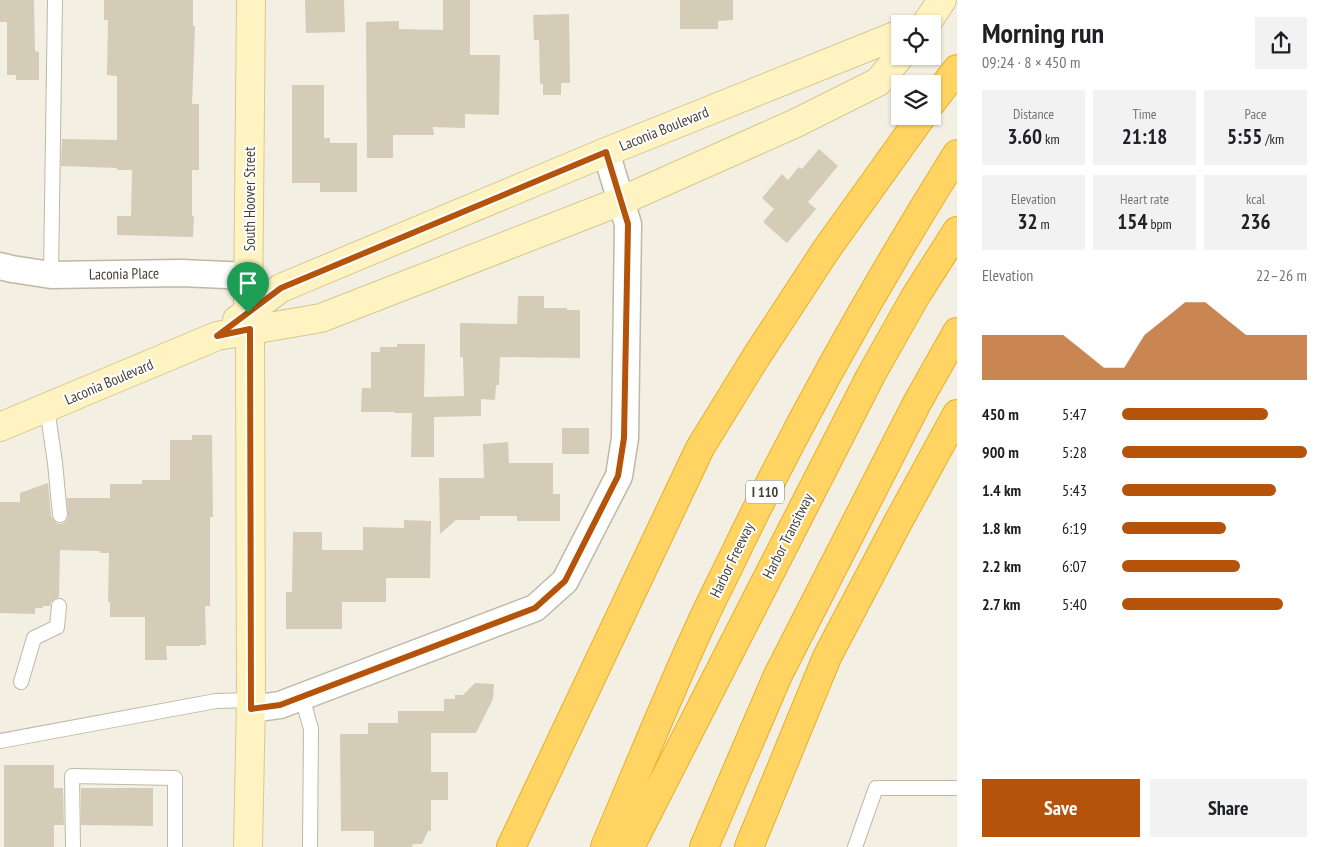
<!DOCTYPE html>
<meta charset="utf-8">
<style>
body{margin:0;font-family:"PT Sans Narrow",sans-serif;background:#f2f2f2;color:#202124;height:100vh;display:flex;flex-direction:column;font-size:19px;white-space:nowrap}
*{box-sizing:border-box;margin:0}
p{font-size:16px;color:#757577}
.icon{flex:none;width:28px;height:28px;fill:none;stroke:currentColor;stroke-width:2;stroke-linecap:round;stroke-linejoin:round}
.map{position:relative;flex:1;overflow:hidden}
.panel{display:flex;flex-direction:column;background:#fff;width:375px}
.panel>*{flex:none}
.buttons{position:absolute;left:891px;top:15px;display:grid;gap:10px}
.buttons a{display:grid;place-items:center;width:50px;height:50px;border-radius:0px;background:#fff;box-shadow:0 1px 4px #0004;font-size:25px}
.pin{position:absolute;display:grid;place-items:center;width:42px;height:42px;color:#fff;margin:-51px -21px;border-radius:50% 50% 50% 0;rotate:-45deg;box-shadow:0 0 5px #0007}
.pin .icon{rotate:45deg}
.round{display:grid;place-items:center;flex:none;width:52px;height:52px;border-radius:0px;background:#f2f2f2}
.headline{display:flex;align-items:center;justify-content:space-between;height:85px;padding:0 25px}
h1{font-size:28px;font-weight:700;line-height:38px}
.metrics{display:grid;grid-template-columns:repeat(3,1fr);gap:8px;height:85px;padding:5px 25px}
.metrics div{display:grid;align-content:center;border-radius:0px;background:#f2f2f2;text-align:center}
.metrics b{font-size:21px;font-weight:700}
.metrics small{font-size:14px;font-weight:400}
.metrics p{font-size:14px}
.chart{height:140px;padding:10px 25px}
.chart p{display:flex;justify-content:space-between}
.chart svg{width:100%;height:90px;margin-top:5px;fill:#b45309;opacity:.7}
.action{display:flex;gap:10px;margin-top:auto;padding:10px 25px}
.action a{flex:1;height:58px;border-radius:0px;background:#b45309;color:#fff;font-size:20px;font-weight:700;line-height:58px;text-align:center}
.action a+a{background:#f2f2f2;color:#202124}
ul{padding:0 25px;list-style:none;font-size:16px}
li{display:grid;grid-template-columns:80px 60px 1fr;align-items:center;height:38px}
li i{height:12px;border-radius:6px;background:#b45309}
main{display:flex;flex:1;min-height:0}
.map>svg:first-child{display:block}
.building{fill:#d5ccb8}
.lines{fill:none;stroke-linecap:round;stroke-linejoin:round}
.lane-casing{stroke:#bfb8a5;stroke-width:16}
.street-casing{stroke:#bfb8a5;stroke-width:29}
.secondary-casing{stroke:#d6c88f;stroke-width:30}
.highway-casing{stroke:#e9ae28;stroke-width:30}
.lane{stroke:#fff;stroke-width:14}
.street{stroke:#fff;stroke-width:26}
.secondary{stroke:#fff4c1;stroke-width:28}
.highway{stroke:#ffd462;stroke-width:28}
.route-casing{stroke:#fff;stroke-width:10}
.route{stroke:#b45309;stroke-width:6}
.labels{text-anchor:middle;stroke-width:4;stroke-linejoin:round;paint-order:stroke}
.shield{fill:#fff;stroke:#7d7970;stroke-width:1}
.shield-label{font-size:14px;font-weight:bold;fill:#453f33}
.street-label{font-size:15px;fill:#453f33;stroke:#fff}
</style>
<main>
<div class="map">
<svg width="957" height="847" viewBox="0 0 957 847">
<rect width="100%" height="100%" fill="#f3efe3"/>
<!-- building -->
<g class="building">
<path d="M0,0h34l1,51 4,1v28h-23v-5h-9v-53h-7z"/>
<path d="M104,0h89v26h2l-3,78h7v66h-7v46h2l-1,21 -76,-2v-19h14l1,-46h-15v-2l-56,-2 1,-27 55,1v-64l-10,-1 1,-55h-4z"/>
<path d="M305,0h39l1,32 -39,1z"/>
<path d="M443,0h27v55h30l-1,60 -34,-1v14l-32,-1 1,8h-41v23h-26l-1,-136 33,-1v8l44,1z"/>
<path d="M680,0h53v20l-15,1v8h-38z"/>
<path d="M569,14l1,69h-9v12h-18v-11h-3l-1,-44h-5l-1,-25z"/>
<path d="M292,85h32v53h6v5h27v49h-37v-9h-28z"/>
<path d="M819,149l19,17 -30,36 8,7 -29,34 -24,-21 11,-13 -12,-11 20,-24 6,6 11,-13 3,2z"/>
<path d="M518,296h26v12h23v2h13v48l-80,-1 -1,28h-3l-1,15 -14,-1v17l-47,1v40h-23l1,-44h-17v-1h-34l1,-24h9v-36h9v-5h17v-3h28l-1,53 40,-1 -1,-39h-3v-34l57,1z"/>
<rect x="562" y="428" width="27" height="26"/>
<path d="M192,435h20l1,82h-3v89h-5l1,39h-6v1h-34l1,14h-22v-43h-35v-15h-2l1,-49h-9v-2l-40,-1 -1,47 -7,4 -2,5h-7v2h-8v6l-35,-1v-111h20v-9l28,-10 3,33 5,7 5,1 4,-2 3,-4 -1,-20h43v-14h32v-4h28v-40h22z"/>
<path d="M508,442l1,21h44v31h7v27h-43v-5h-37v4h-24l-16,14 -1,-56h45l-1,-34z"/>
<path d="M404,520l27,1 -1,57h-44v24h-44v27h-56v-37h6l1,-60h29v18h41v-23l41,1z"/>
<path d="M475,683l19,1 -1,15 -17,34h-45v39h17v28h-17v31h-3l-6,13h-9l-1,3h-38v-16h-33l-1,-97h28v-11h30v-12h46v-12h11v-4h8z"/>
<path d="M4,765h50v23h9l1,37h-10v22h-50z"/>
<path d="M81,788h72v38l-72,-1z"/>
</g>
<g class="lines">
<defs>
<g id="lane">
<path d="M51,275l4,-275"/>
<path d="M47,408l8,55 5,52"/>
<path d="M21,682l13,-44 23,-11 2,-21"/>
<path d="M302,697l9,32 -1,118"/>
<path d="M0,741l216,-40 35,-1"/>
<path d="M73,847l-1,-71 103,2v69"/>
<path d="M855,847l21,-59h81"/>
</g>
<g id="street">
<path d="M0,266l12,3 39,6 130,-2 68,3"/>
<path d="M251,709l29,-4 255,-97 30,-27 54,-105 6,-38 3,-214 -22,-72"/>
</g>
<g id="secondary">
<path d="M926,24l16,-24"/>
<path d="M237,320l44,-32 325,-136 294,-118"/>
<path d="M0,427l217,-91 104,-18 300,-117 175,-78 82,-41 22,-26"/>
<path d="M248,847l3,-147 -1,-371 -2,-16 3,-313"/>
</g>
<g id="highway">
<path d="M932,102l25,-33"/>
<path d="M511,847l189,-399 56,-91 70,-107 96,-134"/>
<path d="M605,847c31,-73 61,-147 94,-219 13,-29 28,-57 41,-85 65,-133 138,-263 217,-389"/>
<path d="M630,847l241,-472 44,-78 42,-66"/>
<path d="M704,847l74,-172 139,-272 40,-71"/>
<path d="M749,847l78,-190 70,-133 60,-110"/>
</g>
</defs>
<!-- lane casing -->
<use href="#lane" class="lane-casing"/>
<!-- street casing -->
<use href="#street" class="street-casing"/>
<!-- secondary casing -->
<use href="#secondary" class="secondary-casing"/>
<!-- highway casing -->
<use href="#highway" class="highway-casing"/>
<!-- lane -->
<use href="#lane" class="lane"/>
<!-- street -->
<use href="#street" class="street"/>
<!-- secondary -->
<use href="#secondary" class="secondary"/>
<!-- highway -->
<use href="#highway" class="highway"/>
</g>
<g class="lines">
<defs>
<path id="route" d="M606,152l22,72 -4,214 -6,38 -53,105 -30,27 -255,97 -29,4 -1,-380 -33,7 64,-48z"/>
</defs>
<!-- route casing -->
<use href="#route" class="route-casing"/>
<!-- route -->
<use href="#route" class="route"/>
</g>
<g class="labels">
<!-- shield labels -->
<rect class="shield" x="746" y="480.5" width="38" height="23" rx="4"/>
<g class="shield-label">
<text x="765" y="497">I 110</text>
</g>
<!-- street labels -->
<g class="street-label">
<text transform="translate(664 129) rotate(-22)" y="5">Laconia Boulevard</text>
<text transform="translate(250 199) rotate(-90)" y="5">South Hoover Street</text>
<text transform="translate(124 274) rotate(-1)" y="5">Laconia Place</text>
<text transform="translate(109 382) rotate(-23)" y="5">Laconia Boulevard</text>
<text transform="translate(788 536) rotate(-63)" y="5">Harbor Transitway</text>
<text transform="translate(732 560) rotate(-64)" y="5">Harbor Freeway</text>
</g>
</g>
</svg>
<div class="buttons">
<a><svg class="icon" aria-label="locate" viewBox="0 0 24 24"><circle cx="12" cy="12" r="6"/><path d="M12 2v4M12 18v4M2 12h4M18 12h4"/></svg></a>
<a><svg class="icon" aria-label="layers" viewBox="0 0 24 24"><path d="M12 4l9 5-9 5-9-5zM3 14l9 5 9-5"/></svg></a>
</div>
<div class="pin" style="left:248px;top:313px;background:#1e9e55"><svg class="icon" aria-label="arrive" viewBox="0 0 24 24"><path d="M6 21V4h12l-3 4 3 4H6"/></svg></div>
</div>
<section class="panel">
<div class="headline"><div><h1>Morning run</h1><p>09:24 · 8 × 450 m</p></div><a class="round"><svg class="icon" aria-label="share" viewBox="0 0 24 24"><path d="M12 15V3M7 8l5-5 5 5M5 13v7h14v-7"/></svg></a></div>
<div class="metrics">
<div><p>Distance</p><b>3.60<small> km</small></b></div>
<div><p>Time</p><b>21:18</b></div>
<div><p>Pace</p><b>5:55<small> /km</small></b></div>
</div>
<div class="metrics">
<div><p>Elevation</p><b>32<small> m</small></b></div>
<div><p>Heart rate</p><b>154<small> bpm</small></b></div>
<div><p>kcal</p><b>236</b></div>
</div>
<div class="chart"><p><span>Elevation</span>22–26 m</p>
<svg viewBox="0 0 160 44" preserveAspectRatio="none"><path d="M0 44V22L10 22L20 22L30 22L40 22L50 30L60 38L70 38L80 22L90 14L100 6L110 6L120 14L130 22L140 22L150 22L160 22V44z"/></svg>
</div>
<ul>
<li><b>450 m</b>5:47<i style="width:79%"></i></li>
<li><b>900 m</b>5:28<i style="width:100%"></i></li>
<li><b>1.4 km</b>5:43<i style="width:83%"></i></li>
<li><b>1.8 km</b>6:19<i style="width:56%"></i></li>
<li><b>2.2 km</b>6:07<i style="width:64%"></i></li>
<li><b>2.7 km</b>5:40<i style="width:87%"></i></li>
</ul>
<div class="action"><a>Save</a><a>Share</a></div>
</section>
</main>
